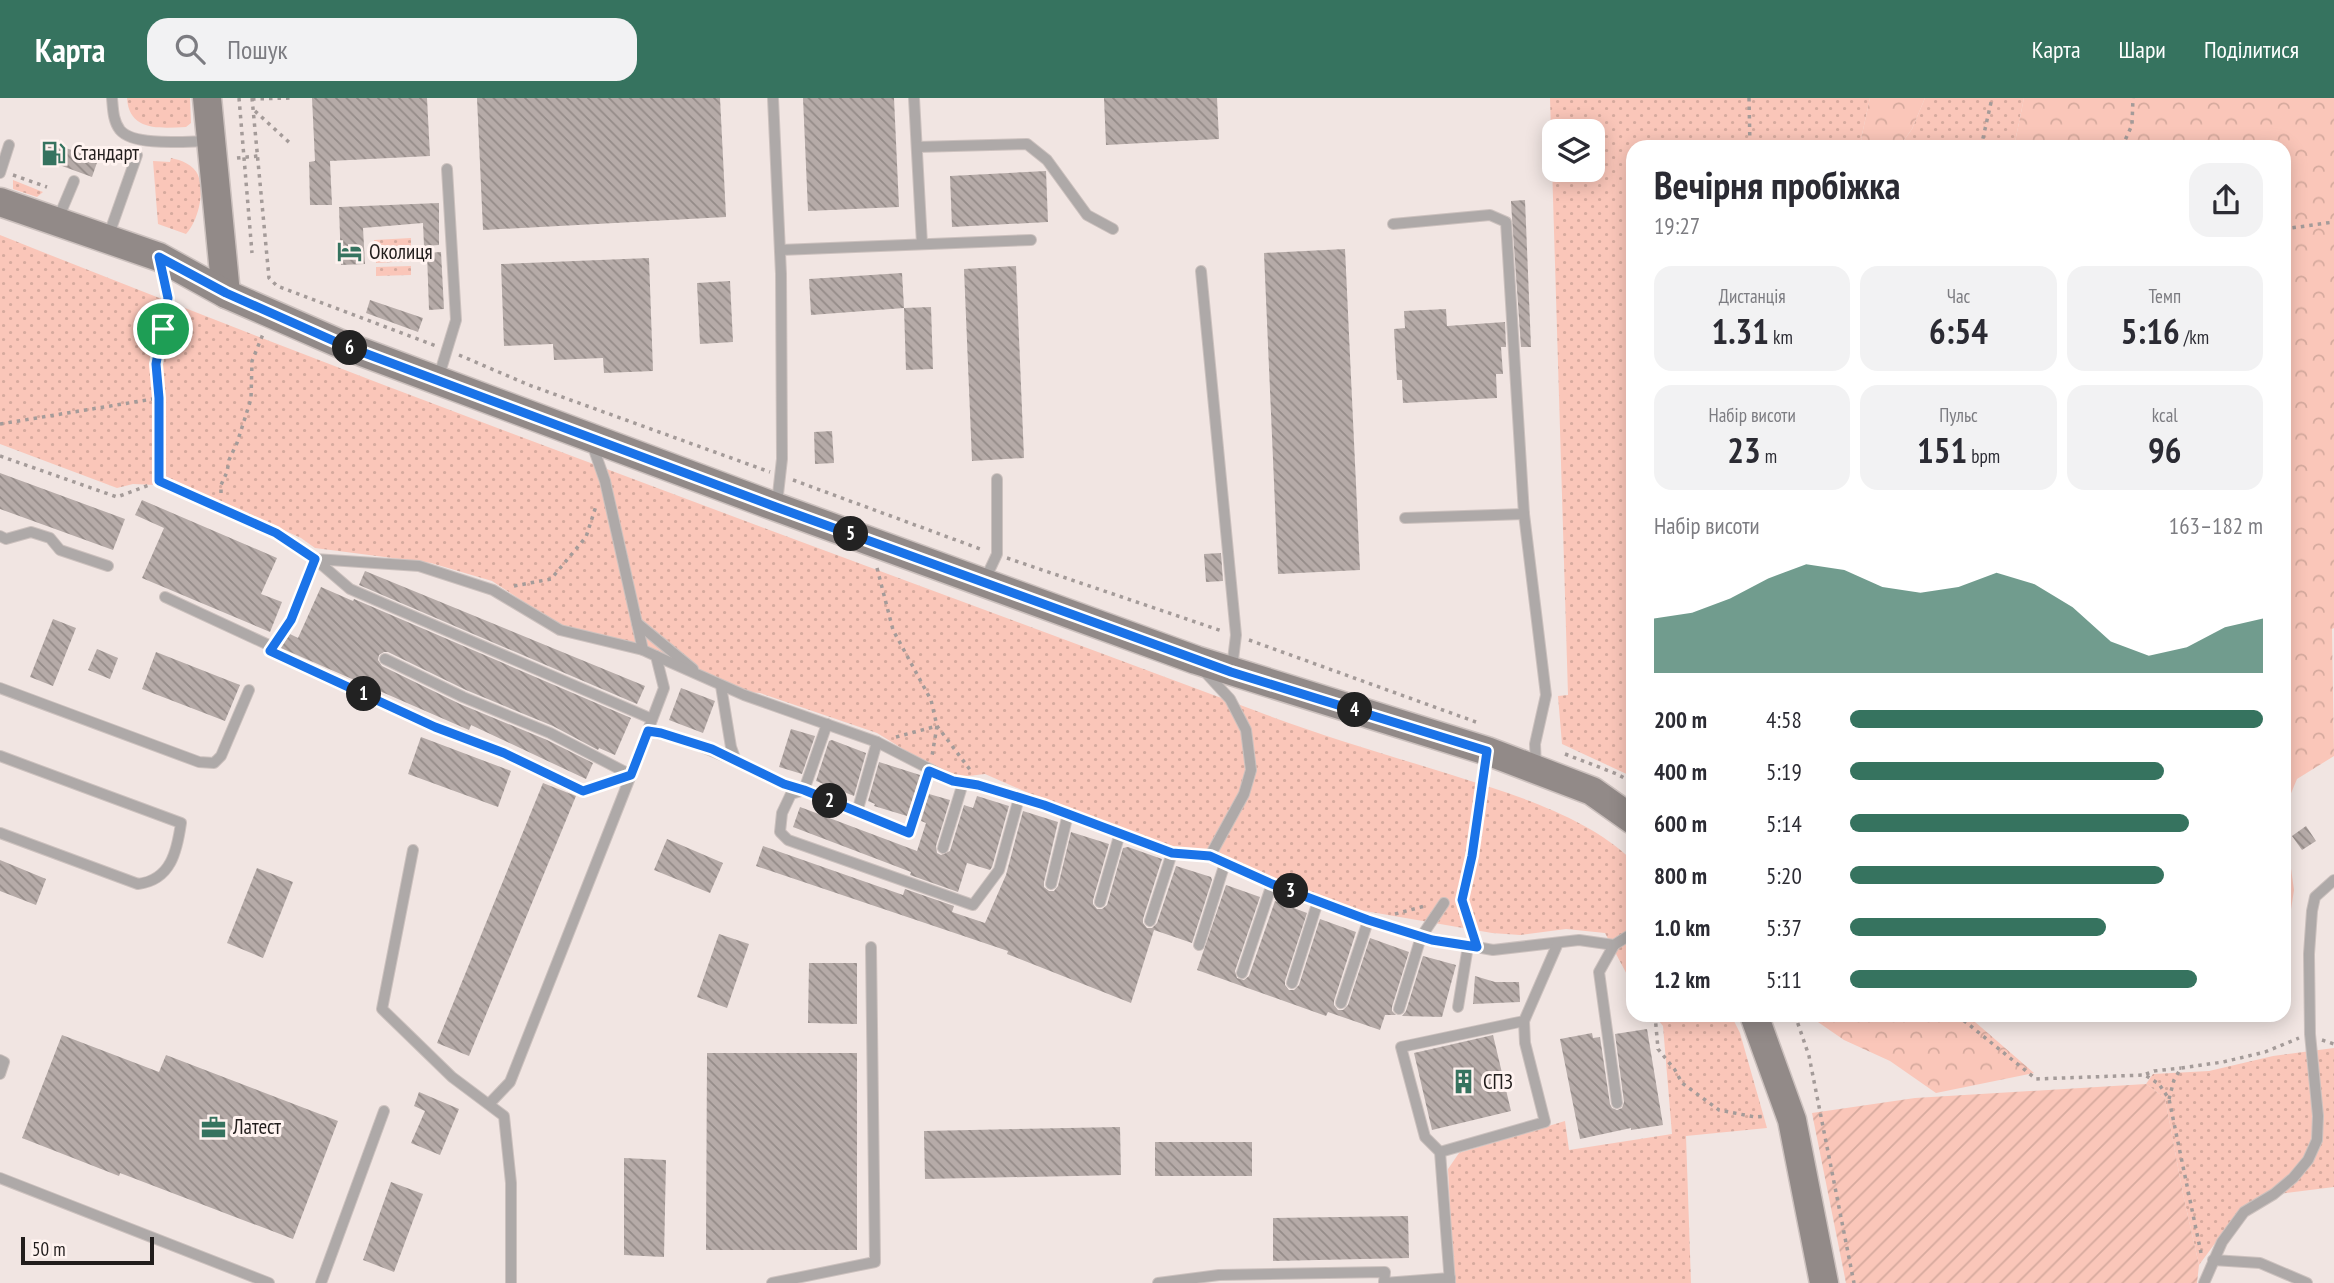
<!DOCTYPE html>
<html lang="uk">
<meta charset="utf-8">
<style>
body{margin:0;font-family:"PT Sans Narrow",sans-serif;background:#f2f2f3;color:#2b2b33;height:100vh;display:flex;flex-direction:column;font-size:26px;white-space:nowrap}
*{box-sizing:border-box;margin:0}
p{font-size:23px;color:#7c7c81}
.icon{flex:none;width:38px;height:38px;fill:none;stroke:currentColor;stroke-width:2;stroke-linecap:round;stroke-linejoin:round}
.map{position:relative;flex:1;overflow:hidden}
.side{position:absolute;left:1626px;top:42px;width:665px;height:882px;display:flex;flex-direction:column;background:#fff;border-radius:21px;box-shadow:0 4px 18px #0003}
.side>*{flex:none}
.buttons{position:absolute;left:1542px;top:21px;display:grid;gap:14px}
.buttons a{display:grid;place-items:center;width:63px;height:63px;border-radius:14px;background:#fff;box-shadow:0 4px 18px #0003;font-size:35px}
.scale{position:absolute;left:21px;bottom:18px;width:133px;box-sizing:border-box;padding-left:7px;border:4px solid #211d1c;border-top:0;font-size:19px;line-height:24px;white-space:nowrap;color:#211d1c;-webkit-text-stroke:5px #fff3f0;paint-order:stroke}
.pin{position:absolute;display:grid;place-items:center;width:60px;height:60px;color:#fff;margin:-30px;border:4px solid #fff;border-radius:50%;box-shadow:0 2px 7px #0007}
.km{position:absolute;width:35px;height:35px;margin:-18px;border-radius:50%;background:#222;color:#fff;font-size:19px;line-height:35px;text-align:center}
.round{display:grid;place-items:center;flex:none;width:74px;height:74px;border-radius:21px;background:#f2f2f3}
.overview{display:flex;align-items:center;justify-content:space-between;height:119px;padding:0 28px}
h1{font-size:38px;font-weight:700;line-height:52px}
.metrics{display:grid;grid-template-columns:repeat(3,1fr);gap:10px;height:119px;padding:7px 28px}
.metrics div{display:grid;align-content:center;border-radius:18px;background:#f2f2f3;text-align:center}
.metrics b{font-size:35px;font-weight:700}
.metrics small{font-size:19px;font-weight:400}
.metrics p{font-size:19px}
.chart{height:196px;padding:14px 28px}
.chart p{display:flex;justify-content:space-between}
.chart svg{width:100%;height:126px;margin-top:7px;fill:#36735f;opacity:.7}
ul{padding:0 28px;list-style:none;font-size:23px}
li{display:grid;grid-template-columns:112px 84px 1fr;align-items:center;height:52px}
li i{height:18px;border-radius:9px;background:#36735f}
header{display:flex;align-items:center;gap:42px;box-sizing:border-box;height:98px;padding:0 35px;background:#36735f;color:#fff}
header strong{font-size:33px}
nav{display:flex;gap:38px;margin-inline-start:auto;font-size:24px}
.search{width:490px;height:63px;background:#f2f2f3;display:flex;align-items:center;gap:18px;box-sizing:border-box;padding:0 24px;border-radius:21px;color:#7c7c81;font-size:26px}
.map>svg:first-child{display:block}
.grass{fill:url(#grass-dots);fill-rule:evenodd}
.forest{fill:url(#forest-crowns)}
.garden{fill:url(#garden-furrows)}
.building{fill:url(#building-back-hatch)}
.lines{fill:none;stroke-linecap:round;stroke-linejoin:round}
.lane-casing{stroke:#ccc1be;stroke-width:12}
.secondary-casing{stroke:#ccc1be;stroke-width:31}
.path{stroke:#a49b99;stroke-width:3.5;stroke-dasharray:3.5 5;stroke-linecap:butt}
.lane{stroke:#aea9a8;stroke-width:10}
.secondary{stroke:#928a88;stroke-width:28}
.route-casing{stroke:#fff;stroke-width:14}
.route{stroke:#1a73e8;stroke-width:9}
.labels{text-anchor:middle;stroke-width:6;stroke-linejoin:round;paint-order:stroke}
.poi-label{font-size:21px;fill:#211d1c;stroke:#fff3f0;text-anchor:start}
</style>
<header>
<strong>Карта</strong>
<div class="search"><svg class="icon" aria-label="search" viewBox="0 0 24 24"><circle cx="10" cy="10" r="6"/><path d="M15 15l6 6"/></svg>Пошук</div>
<nav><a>Карта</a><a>Шари</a><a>Поділитися</a></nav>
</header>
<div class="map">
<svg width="2334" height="1185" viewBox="0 0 2334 1185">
<defs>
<pattern id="grass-dots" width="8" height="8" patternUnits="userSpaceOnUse" patternTransform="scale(1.75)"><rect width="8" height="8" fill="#fac6b9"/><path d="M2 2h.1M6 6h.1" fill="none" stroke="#d6aa9e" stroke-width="1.8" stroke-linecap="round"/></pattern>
<pattern id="forest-crowns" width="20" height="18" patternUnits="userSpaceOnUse" patternTransform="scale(1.75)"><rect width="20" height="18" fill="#fac6b9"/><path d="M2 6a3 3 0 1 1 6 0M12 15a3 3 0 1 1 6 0" fill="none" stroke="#d6aa9e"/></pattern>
<pattern id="garden-furrows" width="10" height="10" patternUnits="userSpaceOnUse" patternTransform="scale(1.75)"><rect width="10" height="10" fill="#fac6b9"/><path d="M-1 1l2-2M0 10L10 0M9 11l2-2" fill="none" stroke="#d6aa9e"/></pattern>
<pattern id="building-back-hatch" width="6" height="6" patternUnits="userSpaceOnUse" patternTransform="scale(1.75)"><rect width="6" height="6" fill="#b6aba8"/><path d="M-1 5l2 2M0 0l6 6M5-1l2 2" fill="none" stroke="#948b88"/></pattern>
</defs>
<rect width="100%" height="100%" fill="#f1e5e2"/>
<!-- grass -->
<g class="grass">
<path d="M127,0h63l1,25 -5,4c-25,1 -57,5 -59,-29z"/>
<path d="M1550,0h320l-9,41 5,8h-233v630l-71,-33 -4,-48 10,-1zM1554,33h38v39h-38z"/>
<path d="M1925,0h99l-10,49h-115l13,-18z"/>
<path d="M171,60c10,2 23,7 27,17 7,18 0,46 -12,59l-28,-10 -5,-63 17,1z"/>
<path d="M13,82l30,12 -6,5 -24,-8z"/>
<path d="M0,137c417,167 839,320 1259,477 63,24 129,43 193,63 60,19 135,41 181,86v125l-28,-53 -39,-4 -46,6 -28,-2 -150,-26 -96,-41 -71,-19 -96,-32 -94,-41 -25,3 -16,-3 -67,-41 -117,-40 -12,-1 -187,-66 -69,-45 -61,-18 -116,-15 -14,-10 -48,-22 -75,-30 -45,-2 -16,4 -117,-44z"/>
<path d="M411,140v11l-36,1 -1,-10z"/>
<path d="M412,155v8l-36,2v-9z"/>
<path d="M411,168v9l-35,1v-9z"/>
<path d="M1654,917h77l9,18 27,95 -81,8 5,147h-237l-6,-114 11,-16 106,-32 4,29 103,-16 -9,-108z"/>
<path d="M2334,950v139l-72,9 -32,27 -31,42 -16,-71 -18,-96 -19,-14 7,-10 56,-3 64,-15z"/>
</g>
<!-- forest -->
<g class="forest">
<path d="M1870,0h55l-13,31 -13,18h-33l-5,-8z"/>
<path d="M2024,0h310v530l-2,1 2,127 -37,23 -13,31v-663h-270z"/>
<path d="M2284,720l10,72 -10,65z"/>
<path d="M1812,917h155l67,58 -98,20 -46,-32 -46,-21 -29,-20z"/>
</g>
<!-- garden -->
<path class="garden" d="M2146,986l19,14 18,96 16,71 -2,18h-351l-34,-170 103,-15z"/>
<!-- building -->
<g class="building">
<path d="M312,0h115l3,58 -100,5 2,44h-22l-1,-43 6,-1z"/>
<path d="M477,0h243l6,119 -243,13z"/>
<path d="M803,0h91l5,109 -91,4z"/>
<path d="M1104,0h113l2,41 -113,6z"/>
<path d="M49,45l36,11 3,-8 13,5 -9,26 -49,-18z"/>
<path d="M1046,73l2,51 -96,5 -2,-51z"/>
<path d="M1525,102l6,147h-10l-9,-129 -1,-17z"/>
<path d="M439,105v42l-15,1 -1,-23 -60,5 2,36 -24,1 -2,-58z"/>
<path d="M1345,151l15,321 -82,4 -14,-321z"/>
<path d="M441,154l3,57 -15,1 -2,-57z"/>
<path d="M649,160l4,113 -49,2 -1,-15 -49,2 -1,-16 -49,2 -3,-82z"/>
<path d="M1016,168l8,192 -52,3 -8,-192z"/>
<path d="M902,175l2,35 -93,7 -2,-36z"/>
<path d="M730,183l3,61 -33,2 -3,-61z"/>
<path d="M370,202l53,18 -5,14 -52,-19z"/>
<path d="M931,209l2,62 -27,1 -2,-62z"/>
<path d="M1446,211l1,17 58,-4 1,25h-5l2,27h-7l1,24 -94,5 -1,-23h-5l-3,-51 11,-1 -1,-17z"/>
<path d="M832,333l2,32 -19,1 -1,-32z"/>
<path d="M0,375l125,46 -12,31 -113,-41z"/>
<path d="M142,402l135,58 -16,36 21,8 -12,30 -128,-54 22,-50 -29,-13z"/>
<path d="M1221,455l2,28 -17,1 -2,-28z"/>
<path d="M365,473l280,115 -8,18 -278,-119z"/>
<path d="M321,489l32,14 1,-2 277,119 -16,37 -16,-7 -1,2 -45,-24 -87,-36 -78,-38h-4l-5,3 -1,5 4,6 78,38 87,36 46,23 -7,16 -115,-54 -2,5 -188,-82 9,-14 8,4z"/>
<path d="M53,521l23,9 -23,58 -23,-9z"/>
<path d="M97,551l21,9 -8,21 -22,-9z"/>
<path d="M156,554l84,33 -15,36 -83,-32z"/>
<path d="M681,590l34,13 -12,32 -34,-13z"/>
<path d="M791,631l24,7 -13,38 -23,-7z"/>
<path d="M421,639l90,34 -13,36 -90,-33z"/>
<path d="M832,642l34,13 -12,43 -38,-15 13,-40z"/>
<path d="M879,664l41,13 -13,41 -33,-10 1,-2 -7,-3z"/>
<path d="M543,685l33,13 -107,260 -32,-13z"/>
<path d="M929,696l21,6 -14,46 1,7 4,2 9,-4 14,-46 9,3 4,-12 32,10 -17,61 -2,3 -23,-7 -9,29 -48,-17 1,-3 -118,-45 7,-20 117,44 9,-28 -5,-2z"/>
<path d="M1023,713l35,11 -14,60v5l5,4h5l4,-5 13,-54 38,12 -16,56v4l4,5h5l5,-4 16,-57 5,-1 34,12 -19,60v4l4,5h5l5,-5 19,-57 35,11 1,3 -20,63 -38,-13 -23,73 -124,-49 1,-3 -252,-85 7,-20 140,49 2,-6 49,17 -2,6 33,11 21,-48z"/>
<path d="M2306,728l10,15 -14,9 -10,-14z"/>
<path d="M667,741l56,24 -13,30 -56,-23z"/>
<path d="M0,762l46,19 -10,26 -36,-14z"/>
<path d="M257,770l36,14 -30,76 -36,-15z"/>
<path d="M1226,787l34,12 -25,74 2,7 7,2 5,-4 26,-75 32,12 -22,68v4l4,5h5l5,-5 21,-66 36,13 -22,69v4l4,5h5l5,-5 22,-67 39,14 -17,55v4l4,4h-11l-5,15 -52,-18 -2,4 -129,-46z"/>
<path d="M719,836l30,10 -22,64 -30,-11z"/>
<path d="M1423,858l33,9 -14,52 -40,-1 4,-5z"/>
<path d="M809,865h48v61l-49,-1z"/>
<path d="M1475,878l20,6h24l1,20 -47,2z"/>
<path d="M1647,931l16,96 -32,5v-2l-51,11 -20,-100 32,-6 1,5 7,-1 10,67 2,4 5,2 5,-2 2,-6 -9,-68z"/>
<path d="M62,937l97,37 7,-17 172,66 -45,118 -173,-66 -1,3 -97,-38z"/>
<path d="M1493,937l18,76 -79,19 -18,-77z"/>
<path d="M707,955h150v197h-151z"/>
<path d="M419,994l40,17 -19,46 -29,-12 14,-32 -11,-5z"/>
<path d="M1120,1029l1,48 -196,4 -1,-48z"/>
<rect x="1155" y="1044" width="97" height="34"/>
<path d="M624,1060l42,2 -2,97 -40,-2z"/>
<path d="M391,1084l32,12 -29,78 -31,-12z"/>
<path d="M1408,1118l1,42 -136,3v-43z"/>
</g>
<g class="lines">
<defs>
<g id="lane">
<path d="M112,0c1,11 1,23 8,32 14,17 69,11 89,11"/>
<path d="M773,0l8,176 1,185 -5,44"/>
<path d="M914,0l8,146"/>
<path d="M917,49l110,-3 20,16 40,55 26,14"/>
<path d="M0,75l9,-28"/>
<path d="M58,121l16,-38"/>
<path d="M1393,126l97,-9 16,7 18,292 22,181 -11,49 1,23"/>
<path d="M108,139l29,-82"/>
<path d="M780,152l251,-10"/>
<path d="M1201,173l35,364 -4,33"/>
<path d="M438,281l18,-59 -9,-151"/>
<path d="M592,346l13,37 38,169"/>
<path d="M159,383l117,52 39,26 -24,61 -21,31 165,76 69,26 79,38 48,-16 33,-87 -8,-32 -13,-6 -83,-20 -67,-40 -74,-24 -104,-7"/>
<path d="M1405,420l119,-4"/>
<path d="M0,438l6,3 25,-7 19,6 10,12 48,16"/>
<path d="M315,461l35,30 302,130"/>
<path d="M984,484l13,-28v-75"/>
<path d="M165,499l108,50"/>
<path d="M637,525l56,46"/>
<path d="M656,558l88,39 133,47 76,39 25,4 66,20 128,48 38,3 59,27 96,36 56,18 72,13 86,-10 35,5 19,-12"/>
<path d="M385,561l78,38 87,36 81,42 -121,307 -21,22"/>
<path d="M1205,574l25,27 16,31 5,40 -7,24 -34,62"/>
<path d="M721,588l10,61 5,14 48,23 19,6"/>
<path d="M0,590l199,74 15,1 7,-7 28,-66"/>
<path d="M827,626l-23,66 105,43 20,-62"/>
<path d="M648,633l40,10 48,20"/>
<path d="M0,658l181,67c-4,28 -10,57 -43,61l-138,-51"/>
<path d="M804,692l-13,4 -9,19 -2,19 8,8 185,65 26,-35 20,-72"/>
<path d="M857,714l20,-70"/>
<path d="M943,750l20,-65"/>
<path d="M413,752l-31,159 70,68 52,39 7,67v100"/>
<path d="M1051,786l17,-70"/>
<path d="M1100,804l20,-69"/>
<path d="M1150,823l22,-68"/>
<path d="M1199,847l26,-82"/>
<path d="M1614,847l-15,27 18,131"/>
<path d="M1477,849l-15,-47 10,-44 14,-103"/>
<path d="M1242,875l30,-89"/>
<path d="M1292,885l26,-82"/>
<path d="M1341,905l27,-82"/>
<path d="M1458,909l10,-61"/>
<path d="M1399,911l22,-72 23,-34"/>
<path d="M0,962l4,2 -4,12"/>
<path d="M1440,1054l105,-30 -20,-79 -1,-22"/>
<path d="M0,1080l269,105"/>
<path d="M2213,1162l47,3 47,20"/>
<path d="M321,1185l63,-172"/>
<path d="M772,1185l103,-21 -4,-315"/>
<path d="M1158,1185l61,-8 166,-3 -1,11"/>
<path d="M1384,1185l66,-5"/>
<path d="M1450,1185l-10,-131 -15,-15 -24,-90 123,-26 34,-78"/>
<path d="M2204,1185l18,-41 22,-30 30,-18 19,-16 15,-18 9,-20 1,-24 -8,-82 -1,-80 3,-43 3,-14 19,-17"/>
</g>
<g id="secondary">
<path d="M207,0l19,196"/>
<path d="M0,104l159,55 67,37 117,51 433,162 420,153 291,91 105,40 41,29"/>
<path d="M1754,917l38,105 32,163"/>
</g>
</defs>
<!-- lane casing -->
<use href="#lane" class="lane-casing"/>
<!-- secondary casing -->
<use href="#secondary" class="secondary-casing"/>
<!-- path -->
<g class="path">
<path d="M239,0l13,155"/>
<path d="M252,0l17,180 8,8 159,60"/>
<path d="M1749,0l1,49"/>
<path d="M252,1l39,-1"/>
<path d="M255,13l37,34"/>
<path d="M1981,49l11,-49"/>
<path d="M2122,49l10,-22 1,-27"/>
<path d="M237,60l21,-2"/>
<path d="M13,77l34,12"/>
<path d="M2284,131l50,-7"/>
<path d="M459,257l70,30 241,87"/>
<path d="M0,326l159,-26"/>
<path d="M0,358l117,41 32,-12"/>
<path d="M159,372v-72l-3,-34 12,-67 -2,-10"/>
<path d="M793,382l190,70"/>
<path d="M221,395v-8l6,-13 2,-12 8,-17 14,-44 1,-38 11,-27"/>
<path d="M1007,460l215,73"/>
<path d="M877,470l16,62 38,70 6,26 34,45"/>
<path d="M514,488l37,-7 35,-42 10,-31"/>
<path d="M1249,542l227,82"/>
<path d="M896,639l41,-11 -5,30"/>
<path d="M1565,656l52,20 16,9"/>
<path d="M1395,816l30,-8"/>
<path d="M1655,917l3,34 17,21 7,13 37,27 36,7 11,-1"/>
<path d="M1795,917l14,41 45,227"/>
<path d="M1957,917l79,64 109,-4 14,9 10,15 32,154"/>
<path d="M2322,942l12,4"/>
<path d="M2146,976l8,-3 27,-3"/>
<path d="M2169,1001l5,-19 7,-12 42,-6 42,-10 34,-14"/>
</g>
<!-- lane -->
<use href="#lane" class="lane"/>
<!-- secondary -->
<use href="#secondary" class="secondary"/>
</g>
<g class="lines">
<defs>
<path id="route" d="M159,159l67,36 117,52 433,162 455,165 256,79 -15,105 -10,44 15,47 -45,-7 -64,-20 -96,-36 -62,-28 -38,-3 -128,-48 -66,-20 -25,-4 -24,-10 -20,62 -105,-43 -20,-6 -72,-35 -51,-16 -13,-2 -17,44 -48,16 -79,-38 -69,-26 -165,-76 21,-31 24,-61 -39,-26 -117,-52v-83l-3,-34 12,-66z"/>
</defs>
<!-- route casing -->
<use href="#route" class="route-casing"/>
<!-- route -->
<use href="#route" class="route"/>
</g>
<!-- icons -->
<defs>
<symbol id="fuel-bare" viewBox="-9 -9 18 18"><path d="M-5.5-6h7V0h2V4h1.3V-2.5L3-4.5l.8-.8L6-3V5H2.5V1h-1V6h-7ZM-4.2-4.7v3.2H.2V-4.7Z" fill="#36735f" stroke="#fff3f0" stroke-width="2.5" paint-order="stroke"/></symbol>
<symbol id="hotel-bare" viewBox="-9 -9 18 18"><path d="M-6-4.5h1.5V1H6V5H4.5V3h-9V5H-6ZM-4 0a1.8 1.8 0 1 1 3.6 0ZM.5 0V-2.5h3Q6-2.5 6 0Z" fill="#36735f" stroke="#fff3f0" stroke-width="2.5" paint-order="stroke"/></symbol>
<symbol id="building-bare" viewBox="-9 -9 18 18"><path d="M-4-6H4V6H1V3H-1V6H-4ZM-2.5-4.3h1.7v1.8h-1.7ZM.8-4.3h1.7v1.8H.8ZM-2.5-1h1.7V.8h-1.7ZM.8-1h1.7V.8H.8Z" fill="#36735f" stroke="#fff3f0" stroke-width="2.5" paint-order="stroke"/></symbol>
<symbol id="office-bare" viewBox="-9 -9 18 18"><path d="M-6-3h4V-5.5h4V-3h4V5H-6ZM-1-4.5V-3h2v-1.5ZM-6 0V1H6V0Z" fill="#36735f" stroke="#fff3f0" stroke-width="2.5" paint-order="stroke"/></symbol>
</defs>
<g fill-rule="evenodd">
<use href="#fuel-bare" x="36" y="38" width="35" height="35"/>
<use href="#hotel-bare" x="332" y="136" width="35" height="35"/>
<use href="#building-bare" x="1446" y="966" width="35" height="35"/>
<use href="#office-bare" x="196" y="1012" width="35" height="35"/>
</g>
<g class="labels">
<!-- poi labels -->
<g class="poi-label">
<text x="73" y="62">Стандарт</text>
<text x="369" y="161">Околиця</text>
<text x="1483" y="991">СПЗ</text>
<text x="233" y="1036">Латест</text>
</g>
</g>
</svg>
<div class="buttons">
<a><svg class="icon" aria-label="layers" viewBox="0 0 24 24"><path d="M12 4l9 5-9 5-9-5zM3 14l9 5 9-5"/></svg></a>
</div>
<div class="scale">50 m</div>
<div class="pin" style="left:163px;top:231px;background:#1e9e55"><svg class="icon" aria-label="arrive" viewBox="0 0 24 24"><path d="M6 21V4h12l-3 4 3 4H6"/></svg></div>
<b class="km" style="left:364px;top:596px">1</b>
<b class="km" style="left:830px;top:703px">2</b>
<b class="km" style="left:1291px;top:793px">3</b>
<b class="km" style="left:1355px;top:612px">4</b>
<b class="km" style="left:851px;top:436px">5</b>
<b class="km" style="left:350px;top:250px">6</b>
<section class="side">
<div class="overview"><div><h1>Вечірня пробіжка</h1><p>19:27</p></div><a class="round"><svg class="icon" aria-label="share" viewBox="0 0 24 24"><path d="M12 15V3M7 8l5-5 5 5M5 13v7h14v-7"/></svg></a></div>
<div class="metrics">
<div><p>Дистанція</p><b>1.31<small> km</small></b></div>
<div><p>Час</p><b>6:54</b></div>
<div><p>Темп</p><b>5:16<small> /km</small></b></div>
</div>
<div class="metrics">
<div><p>Набір висоти</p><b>23<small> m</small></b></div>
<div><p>Пульс</p><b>151<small> bpm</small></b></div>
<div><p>kcal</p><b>96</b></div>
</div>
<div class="chart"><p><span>Набір висоти</span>163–182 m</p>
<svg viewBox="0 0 160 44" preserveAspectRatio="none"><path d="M0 44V25L10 23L20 18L30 11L40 6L50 8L60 14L70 16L80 14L90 9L100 13L110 21L120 33L130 38L140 35L150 28L160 25V44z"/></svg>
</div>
<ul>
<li><b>200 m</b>4:58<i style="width:100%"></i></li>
<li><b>400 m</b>5:19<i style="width:76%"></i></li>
<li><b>600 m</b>5:14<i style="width:82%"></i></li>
<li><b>800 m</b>5:20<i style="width:76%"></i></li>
<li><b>1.0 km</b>5:37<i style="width:62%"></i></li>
<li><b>1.2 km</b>5:11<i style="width:84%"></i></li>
</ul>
</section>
</div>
